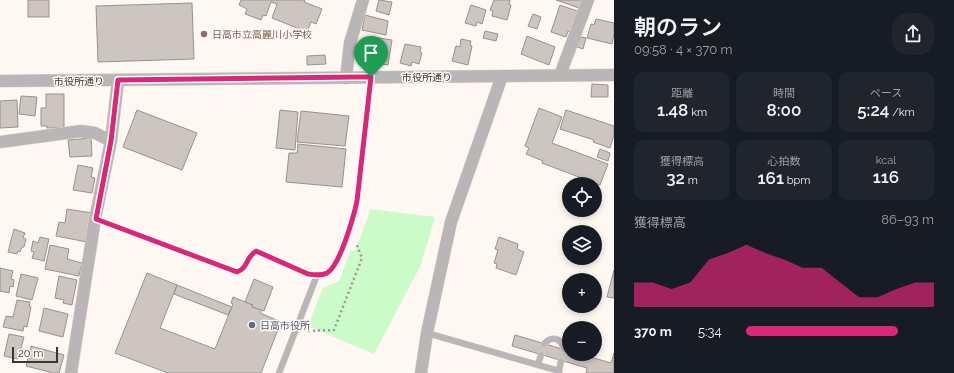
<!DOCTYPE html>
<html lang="ja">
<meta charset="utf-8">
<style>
body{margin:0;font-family:Raleway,"Noto Sans JP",sans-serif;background:#20242c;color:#f1f3f6;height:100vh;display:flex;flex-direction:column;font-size:15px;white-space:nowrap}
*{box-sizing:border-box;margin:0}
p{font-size:13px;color:#9ea1a6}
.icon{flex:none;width:22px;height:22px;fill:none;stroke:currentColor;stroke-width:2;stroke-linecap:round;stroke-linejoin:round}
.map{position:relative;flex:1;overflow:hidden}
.sheet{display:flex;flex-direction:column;background:#171b24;width:340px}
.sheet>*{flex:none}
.fabs{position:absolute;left:562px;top:177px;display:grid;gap:8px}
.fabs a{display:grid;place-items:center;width:40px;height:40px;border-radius:50%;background:#171b24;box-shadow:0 2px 6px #0003;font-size:20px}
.scale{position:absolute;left:12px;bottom:10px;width:46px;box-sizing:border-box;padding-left:4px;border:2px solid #393634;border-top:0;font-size:11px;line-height:14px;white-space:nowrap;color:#393634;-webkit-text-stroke:3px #fff8f2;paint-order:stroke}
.pin{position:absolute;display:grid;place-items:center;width:34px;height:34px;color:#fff;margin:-41px -17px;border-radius:50% 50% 50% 0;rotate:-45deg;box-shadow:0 0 4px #0007}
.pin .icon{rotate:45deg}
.round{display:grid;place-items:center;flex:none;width:42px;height:42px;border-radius:16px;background:#20242c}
.summary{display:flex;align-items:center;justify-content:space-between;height:68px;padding:0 20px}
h1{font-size:22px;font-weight:600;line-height:30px}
.stats{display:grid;grid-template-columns:repeat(3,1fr);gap:6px;height:68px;padding:4px 20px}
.stats div{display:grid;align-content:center;border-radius:10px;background:#20242c;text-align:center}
.stats b{font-size:17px;font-weight:600}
.stats small{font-size:11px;font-weight:400}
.stats p{font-size:11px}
.chart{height:112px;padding:8px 20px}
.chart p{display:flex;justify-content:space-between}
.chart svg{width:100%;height:72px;margin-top:4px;fill:#db2777;opacity:.7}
ul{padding:0 20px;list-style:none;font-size:13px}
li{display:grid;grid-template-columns:64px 48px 1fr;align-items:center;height:30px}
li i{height:10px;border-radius:5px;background:#db2777}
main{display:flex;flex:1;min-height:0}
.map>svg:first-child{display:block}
.green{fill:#cafbc9}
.building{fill:#cec5c1;stroke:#99918d}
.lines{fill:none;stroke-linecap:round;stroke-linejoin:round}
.service-casing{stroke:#dbd5d0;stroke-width:7}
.minor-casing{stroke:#dbd5d0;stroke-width:13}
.tertiary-casing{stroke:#dbd5d0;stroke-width:13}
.path{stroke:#9b9692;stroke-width:2.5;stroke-dasharray:2 3;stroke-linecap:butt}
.service{stroke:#bab6b6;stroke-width:6}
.minor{stroke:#bab6b6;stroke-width:12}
.tertiary{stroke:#bab6b6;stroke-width:12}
.route-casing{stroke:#fff;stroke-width:8}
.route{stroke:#db2777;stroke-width:5}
.education-dot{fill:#8d6e63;stroke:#fff8f2;stroke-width:1.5}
.service-dot{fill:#5c6f8a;stroke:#fff8f2;stroke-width:1.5}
.labels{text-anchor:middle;stroke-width:3;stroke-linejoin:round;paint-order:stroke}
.education-label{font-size:10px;fill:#785e54;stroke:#fff8f2;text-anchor:start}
.street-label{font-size:10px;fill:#393634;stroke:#fff8f2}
.service-label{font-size:10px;fill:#4e5e75;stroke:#fff8f2;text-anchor:start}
</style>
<main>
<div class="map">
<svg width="614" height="373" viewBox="0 0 614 373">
<rect width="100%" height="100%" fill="#fff8f2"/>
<!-- green -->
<path class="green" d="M370,209l65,8 -14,48 -47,89 -66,-28 15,-38 16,-7 12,-31 4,1 13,-34z"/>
<!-- building -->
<g class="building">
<rect x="28" y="0" width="21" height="17"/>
<path d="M241,0h64l-1,2 18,7 -6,15 -5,-2 -4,10 -35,-14 5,-14 -6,-2 -5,14 -3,-1 -2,5 -16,-6 2,-5 -8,-4z"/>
<path d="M379,0l13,2 -3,13 -13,-4z"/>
<path d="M494,0h16l-1,5h2l-4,15 -15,-4 1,-5 -3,-1z"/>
<path d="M556,0h26l-3,8z"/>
<path d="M192,3l2,56 -96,3 -2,-56z"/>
<path d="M471,5l15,5 -4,14 -5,-2 -1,4 -11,-3z"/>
<path d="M560,5l20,7 -10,20 -2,-1 -2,6 -15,-5z"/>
<path d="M533,14l8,3 -4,12 -9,-3z"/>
<path d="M365,15l23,6 -2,14 -24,-5z"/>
<path d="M596,19l18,4v11l-2,10 -25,-6 4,-14 3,1z"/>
<path d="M485,31l13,3 -2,7 -13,-3z"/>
<path d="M527,36l28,11 -6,18 -28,-11z"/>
<path d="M373,37l19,3 -4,25 -20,-3z"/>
<path d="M581,37l5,1 -3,11 -6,-2z"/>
<path d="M461,39l10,2 -1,4 2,1 -4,19 -16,-4 4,-15 4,1z"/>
<path d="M405,44l16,3 -1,5 2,1 -3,11 -7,-2 -1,4 -11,-3z"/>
<path d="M325,55l1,9 -19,1v-9z"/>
<path d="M592,84l16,1v12h-17z"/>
<path d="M46,94h18v34h-17v-2h-6v-18h5z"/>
<path d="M21,96l16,1 -2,19 -16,-2z"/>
<path d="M17,100l1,27 -18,1v-27z"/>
<path d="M539,108l23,9 -10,26 56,21 -8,21 -58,-22 1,-2 -17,-7 3,-6 -4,-2z"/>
<path d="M137,110l60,23 -15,37 -59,-23z"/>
<path d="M280,110l18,2 -3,38 -19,-2z"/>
<path d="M566,110l48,16v9l-4,13 -17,-6 1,-2 -34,-11z"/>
<path d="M301,111l48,5 -4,30 -48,-4z"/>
<path d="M91,138l1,18 -22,1 -2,-17z"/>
<path d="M298,144l48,5 -4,38 -56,-5 3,-29h8z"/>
<path d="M600,149l10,4 -2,8 -11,-4z"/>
<path d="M78,165l15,3 -2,9 4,1 -3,15 -19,-3z"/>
<path d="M67,209l25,4 -5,29 -31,-6 3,-14 6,1z"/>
<path d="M14,229l11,4 -2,5 3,1 -2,8h-2l-2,5 -2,-1 -1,3 -9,-2z"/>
<path d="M40,237l9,2 -5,22 -12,-3 2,-6 -3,-1 2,-10 5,2z"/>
<path d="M499,237l19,7 -1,5 7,3 -8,23 -20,-7 1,-4 -3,-1 4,-13 -3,-1z"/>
<path d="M50,245l19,4 -2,10 15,4 -3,13 -34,-7z"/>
<path d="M0,268l13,3 -2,8 3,1 -1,7 -3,-1 -1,7 -9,-2z"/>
<path d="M614,270v28l-7,-1z"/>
<path d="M147,273l30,12 -17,43 55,21 18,-45 -2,-1 2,-6 20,8 -1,2 10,3 -2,3 21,9 -20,51h-93l-53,-20z"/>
<path d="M21,274l17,4 -6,22 -16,-4z"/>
<path d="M59,276l18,4 -5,25 -9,-2 1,-3 -9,-2z"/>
<path d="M254,279l19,8 -9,24 -12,-4 1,-2 -8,-3z"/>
<path d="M177,285l55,22 -4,8 -54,-21z"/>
<path d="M17,300l13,2 -1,4 2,1 -4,20 -3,-1 -1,5 -20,-4 3,-11 7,1z"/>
<path d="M44,308l24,6 -5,23 -24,-6z"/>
<path d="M9,334l15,3 -6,22 -14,-3z"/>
<path d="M515,335l54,16v3h11l31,9 3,-10v20h-28l1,-5 -75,-22z"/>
<path d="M31,346l33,9 -5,18h-6l-27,-7z"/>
</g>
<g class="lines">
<defs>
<g id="service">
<path d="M95,219l142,53c12,-5 8,-14 19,-21l52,23 14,1 6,-2 8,-10 19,-49 16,-137"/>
<path d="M427,333l132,38 -1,2"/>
<path d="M544,344c8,-9 17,-6 20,5"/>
<path d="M538,364l3,-9"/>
<path d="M559,371l2,-10"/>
<path d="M279,373l38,-98"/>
</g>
<g id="minor">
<path d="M560,75l28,-75"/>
<path d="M346,78l4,-35 13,-43"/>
<path d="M0,142l81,-11 14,2 16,8"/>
<path d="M71,373l24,-154 16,-78 7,-61"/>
</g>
<g id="tertiary">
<path d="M0,81l614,-6"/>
<path d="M421,373l6,-40 24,-111 51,-146"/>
</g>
</defs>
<!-- service casing -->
<use href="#service" class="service-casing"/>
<!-- minor casing -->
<use href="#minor" class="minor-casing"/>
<!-- tertiary casing -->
<use href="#tertiary" class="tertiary-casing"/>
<!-- path -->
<path class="path" d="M308,331l26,-1 28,-72 -6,-15"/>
<!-- service -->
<use href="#service" class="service"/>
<!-- minor -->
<use href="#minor" class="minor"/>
<!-- tertiary -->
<use href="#tertiary" class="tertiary"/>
</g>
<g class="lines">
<defs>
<path id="route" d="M355,77h16l-14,124c-3,14 -17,65 -30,72 -6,3 -12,2 -19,1l-52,-23c-11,7 -7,16 -19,21l-141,-53 15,-78 7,-61z"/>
</defs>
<!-- route casing -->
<use href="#route" class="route-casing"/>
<!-- route -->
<use href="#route" class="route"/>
</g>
<!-- markers -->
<circle class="education-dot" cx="204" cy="34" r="4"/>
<circle class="service-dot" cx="252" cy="325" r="4"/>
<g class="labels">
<!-- education labels -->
<g class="education-label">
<text x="212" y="38">日高市立高麗川小学校</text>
</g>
<!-- street labels -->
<g class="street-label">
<text x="427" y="81">市役所通り</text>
<text x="79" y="85">市役所通り</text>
</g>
<!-- service labels -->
<g class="service-label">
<text x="260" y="329">日高市役所</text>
</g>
</g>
</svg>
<div class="fabs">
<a><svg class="icon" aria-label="locate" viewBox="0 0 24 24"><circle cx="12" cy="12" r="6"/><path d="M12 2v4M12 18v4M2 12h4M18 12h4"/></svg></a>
<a><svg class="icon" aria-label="layers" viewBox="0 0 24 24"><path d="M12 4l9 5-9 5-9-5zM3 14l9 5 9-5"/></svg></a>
<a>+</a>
<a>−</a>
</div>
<div class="scale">20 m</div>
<div class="pin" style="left:371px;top:77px;background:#1e9e55"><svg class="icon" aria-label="arrive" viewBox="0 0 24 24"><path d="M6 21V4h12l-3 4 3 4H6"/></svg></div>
</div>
<section class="sheet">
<div class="summary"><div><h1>朝のラン</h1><p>09:58 · 4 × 370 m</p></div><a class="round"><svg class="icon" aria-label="share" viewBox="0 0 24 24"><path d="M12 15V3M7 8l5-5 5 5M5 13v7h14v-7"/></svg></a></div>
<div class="stats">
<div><p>距離</p><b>1.48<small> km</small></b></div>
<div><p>時間</p><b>8:00</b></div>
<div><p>ペース</p><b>5:24<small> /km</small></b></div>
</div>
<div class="stats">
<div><p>獲得標高</p><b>32<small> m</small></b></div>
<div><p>心拍数</p><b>161<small> bpm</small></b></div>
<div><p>kcal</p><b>116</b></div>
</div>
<div class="chart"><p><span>獲得標高</span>86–93 m</p>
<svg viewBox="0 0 160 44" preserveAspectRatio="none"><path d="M0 44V29L10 29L20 33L30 29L40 15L50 11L60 6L70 11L80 15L90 20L100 20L110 29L120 38L130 38L140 33L150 29L160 29V44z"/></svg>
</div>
<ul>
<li><b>370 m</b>5:34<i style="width:81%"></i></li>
</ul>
</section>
</main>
